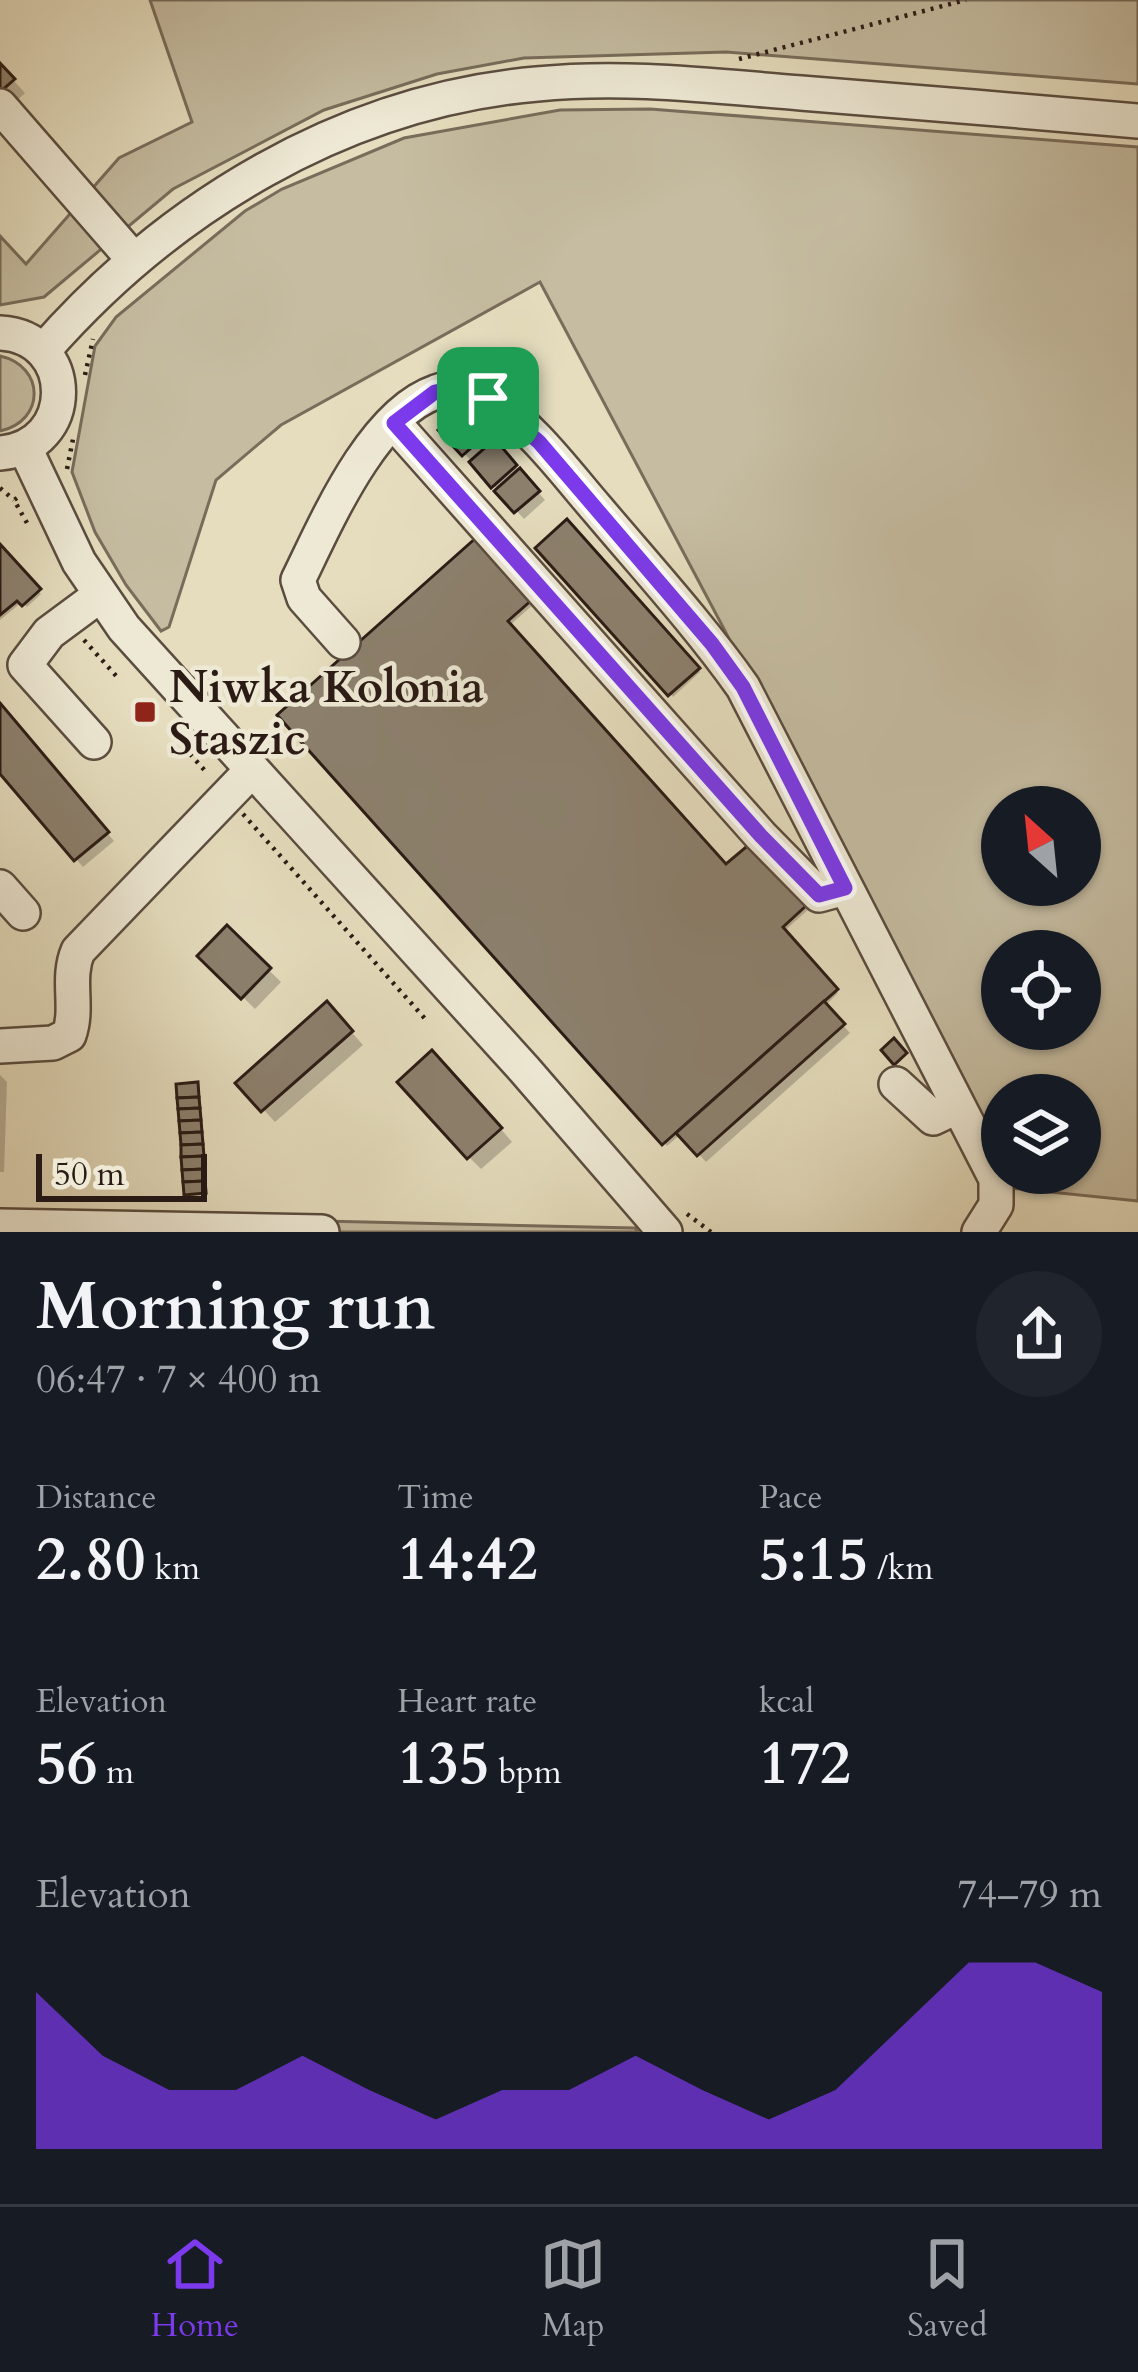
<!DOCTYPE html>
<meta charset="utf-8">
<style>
body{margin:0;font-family:Cardo,serif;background:#20242c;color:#f1f3f6;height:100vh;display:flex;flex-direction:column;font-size:45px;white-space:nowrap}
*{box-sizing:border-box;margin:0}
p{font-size:39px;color:#9ea1a6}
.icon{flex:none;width:66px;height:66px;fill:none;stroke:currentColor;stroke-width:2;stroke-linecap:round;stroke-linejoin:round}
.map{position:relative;height:1232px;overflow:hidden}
.panel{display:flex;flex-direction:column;background:#171b24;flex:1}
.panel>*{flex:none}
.needle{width:78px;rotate:333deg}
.tools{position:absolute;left:981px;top:786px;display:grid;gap:24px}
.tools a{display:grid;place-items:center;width:120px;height:120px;border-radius:50%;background:#171b24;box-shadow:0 3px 9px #0004;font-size:60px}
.scale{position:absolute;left:36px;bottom:30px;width:171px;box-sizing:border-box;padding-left:12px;border:6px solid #2b1b15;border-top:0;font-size:33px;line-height:42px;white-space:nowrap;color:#2b1b15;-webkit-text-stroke:9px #eee9d5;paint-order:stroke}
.pin{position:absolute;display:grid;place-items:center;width:102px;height:102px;color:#fff;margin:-51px;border-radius:24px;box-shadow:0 6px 18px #0006}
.round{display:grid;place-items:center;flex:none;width:126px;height:126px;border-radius:63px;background:#20242c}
.head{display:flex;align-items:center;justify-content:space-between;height:204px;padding:0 36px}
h1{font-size:66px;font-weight:800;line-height:90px}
.figures{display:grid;grid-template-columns:repeat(3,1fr);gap:18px;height:204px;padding:12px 36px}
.figures div{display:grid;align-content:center}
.figures b{font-size:60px;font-weight:800}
.figures small{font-size:33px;font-weight:400}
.figures p{font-size:33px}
.chart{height:336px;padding:24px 36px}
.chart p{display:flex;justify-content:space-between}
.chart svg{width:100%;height:216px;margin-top:12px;fill:#7c3aed;opacity:.7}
.menu{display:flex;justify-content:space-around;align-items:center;height:168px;border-top:3px solid #363941;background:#171b24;font-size:33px;color:#9ea1a6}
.menu a{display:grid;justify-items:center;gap:6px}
.menu .current{color:#7c3aed}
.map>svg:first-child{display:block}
.green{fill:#c5bca1;stroke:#786c5b;stroke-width:3;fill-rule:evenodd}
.shadow{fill:#0003}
.building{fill:#8c806d;stroke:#2b1b15;stroke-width:3}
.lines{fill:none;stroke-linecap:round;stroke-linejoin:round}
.minor-casing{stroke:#5a4c3f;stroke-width:38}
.path{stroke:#2b1b15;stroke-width:4.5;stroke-dasharray:3 6;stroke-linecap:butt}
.minor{stroke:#eee9d5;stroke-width:33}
.route-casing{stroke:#fff;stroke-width:24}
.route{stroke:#7c3aed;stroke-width:15}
.poi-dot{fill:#8f2418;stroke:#eee9d5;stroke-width:4.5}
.labels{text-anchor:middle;stroke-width:9;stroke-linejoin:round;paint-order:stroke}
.poi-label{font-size:45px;font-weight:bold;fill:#2b1b15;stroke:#eee9d5;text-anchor:start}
</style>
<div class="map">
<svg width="1138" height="1232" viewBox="0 0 1138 1232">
<rect width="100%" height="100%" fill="#e5ddbe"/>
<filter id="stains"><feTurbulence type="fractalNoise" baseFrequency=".00167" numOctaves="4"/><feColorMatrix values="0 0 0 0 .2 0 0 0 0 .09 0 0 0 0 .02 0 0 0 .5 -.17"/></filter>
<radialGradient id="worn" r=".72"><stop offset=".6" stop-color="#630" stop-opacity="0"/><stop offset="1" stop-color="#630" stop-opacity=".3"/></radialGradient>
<!-- green -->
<g class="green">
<path d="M150,0h988v84l-412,-32 -202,6 -87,16 -113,36 -151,79 -129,108 -44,8v-69l26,28 93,-106 73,-36z"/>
<path d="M650,109l488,38v1054l-128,-13 -7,-15h77v-78h-78v77l-278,-543 -184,-347 -259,143 -65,55 -47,147 -8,4 -35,-46 -31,-53 -23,-60 23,-126 21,-29 129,-106 37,-22 122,-51 156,-28zM1002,807h78v78h-78zM1002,951h78v78h-78z"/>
<path d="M0,356c45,10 46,65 0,75z"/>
<path d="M181,1218l454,10 3,4h-638z"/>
</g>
<!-- shadow -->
<g class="shadow">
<path d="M0,66l25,27 -25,23z"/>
<path d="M465,409l80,91 -21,19 -81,-89z"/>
<path d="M566,523l134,149 -27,25 -134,-149z"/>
<path d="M478,540l57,63 -26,23 217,242 26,-22 57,63 -26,23 55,61 -13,13 25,27 -144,129 -25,-28 -14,12 -385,-430z"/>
<path d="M0,547l41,47 -14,13 -5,-5 -22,18z"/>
<path d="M0,706l114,135 -31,26 -83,-97z"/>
<path d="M227,929l54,53 -26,27 -54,-53z"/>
<path d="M339,1018l24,27 -88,77 -36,-39z"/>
<path d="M0,1075l7,7 -3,90h-4z"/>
<path d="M455,1075l57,67 -31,27 -12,-12z"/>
<path d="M197,1085l11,110 -18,1 -3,-3z"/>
</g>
<!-- building -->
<g class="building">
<path d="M0,63l15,16 -15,13z"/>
<path d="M465,405l24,27 -27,24 -24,-26z"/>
<path d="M495,439l22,26 -26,23 -22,-26z"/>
<path d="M520,468l20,23 -26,22 -20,-22z"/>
<path d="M567,519l133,149 -32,28 -133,-148z"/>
<path d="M478,536l56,62 -26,23 218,243 26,-22 56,62 -25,23 55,62 -176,156 -385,-430z"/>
<path d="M0,544l41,45 -19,17 -5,-5 -17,14z"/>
<path d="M0,703l109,129 -35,29 -74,-87z"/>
<path d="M227,925l44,43 -30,31 -44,-43z"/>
<path d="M327,1001l26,30 -92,81 -26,-29z"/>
<path d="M824,1001l21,23 -148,132 -21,-23z"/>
<path d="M894,1038l13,15 -13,12 -13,-15z"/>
<path d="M432,1050l70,78 -35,31 -70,-77z"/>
<path d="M198,1082l1,15 -22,1 -1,-14z"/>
<path d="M199,1097l1,11 -22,1 -1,-11z"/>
<path d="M200,1108l1,12 -22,1 -1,-12z"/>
<path d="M201,1120l1,12 -22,1 -1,-12z"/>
<path d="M202,1132l1,12 -22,1 -1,-12z"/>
<path d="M203,1144l1,12 -23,1v-12z"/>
<path d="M204,1156v13l-22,1 -1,-13z"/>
<path d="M204,1169l1,12 -22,1 -1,-12z"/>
<path d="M205,1181l1,12 -22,2 -1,-13z"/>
</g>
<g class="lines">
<defs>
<g id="minor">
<path d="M0,106l134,154"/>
<path d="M0,333c78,4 78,114 0,120"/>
<path d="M43,351c126,-144 300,-250 494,-267 88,-9 176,2 264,9 112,9 225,18 337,28"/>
<path d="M394,423l367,413 58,59 26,-7"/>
<path d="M25,448l54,114 45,66 400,441 141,163"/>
<path d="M343,642l-39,-44 -6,-18c28,-57 74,-166 138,-188 18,-7 37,-3 53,7 43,27 76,73 109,111 49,58 101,115 145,177l253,492v26l-17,27"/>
<path d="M94,742l-69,-77 24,-32 50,-37"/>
<path d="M0,887l23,26"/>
<path d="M0,1046l53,-3 16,-8c10,-28 -3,-56 9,-84l174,-181"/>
<path d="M896,1084l37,34 23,-11"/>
<path d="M0,1226l322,6"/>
</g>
</defs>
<!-- minor casing -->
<use href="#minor" class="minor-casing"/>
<!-- path -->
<g class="path">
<path d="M739,59l227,-59"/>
<path d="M85,375l8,-36"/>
<path d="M67,469l6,-30"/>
<path d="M0,488l14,12"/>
<path d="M17,498l-3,2 13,23"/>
<path d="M84,640l34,38"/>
<path d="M172,734l36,40"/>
<path d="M243,814l184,207"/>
<path d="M687,1214l24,18"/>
</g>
<!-- minor -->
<use href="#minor" class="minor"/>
</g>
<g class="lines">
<defs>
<path id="route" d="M460,387l28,11 51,44 173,202 31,43 102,201 -26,7 -58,-59 -367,-413 41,-31z"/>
</defs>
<!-- route casing -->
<use href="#route" class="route-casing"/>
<!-- route -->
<use href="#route" class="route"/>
</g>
<!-- markers -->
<rect class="poi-dot" x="133" y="700" width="24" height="24" rx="6"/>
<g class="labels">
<!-- poi labels -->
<g class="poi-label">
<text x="169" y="702">Niwka Kolonia<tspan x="169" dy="52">Staszic</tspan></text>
</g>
</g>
<rect width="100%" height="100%" filter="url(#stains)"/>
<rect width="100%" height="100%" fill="url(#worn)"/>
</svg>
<div class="tools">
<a><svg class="needle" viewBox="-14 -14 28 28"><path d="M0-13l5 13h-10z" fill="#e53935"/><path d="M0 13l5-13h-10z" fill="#9ea1a6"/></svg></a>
<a><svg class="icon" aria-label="locate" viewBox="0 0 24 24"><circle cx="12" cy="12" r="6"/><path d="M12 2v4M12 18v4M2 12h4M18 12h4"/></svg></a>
<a><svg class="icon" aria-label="layers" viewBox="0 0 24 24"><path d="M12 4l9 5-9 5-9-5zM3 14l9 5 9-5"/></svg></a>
</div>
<div class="scale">50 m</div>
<div class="pin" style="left:488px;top:398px;background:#1e9e55"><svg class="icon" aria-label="arrive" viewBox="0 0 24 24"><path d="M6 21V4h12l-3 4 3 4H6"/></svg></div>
</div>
<section class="panel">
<div class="head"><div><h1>Morning run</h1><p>06:47 · 7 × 400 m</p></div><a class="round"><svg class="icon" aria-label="share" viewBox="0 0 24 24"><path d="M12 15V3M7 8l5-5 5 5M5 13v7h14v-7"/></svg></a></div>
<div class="figures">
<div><p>Distance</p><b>2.80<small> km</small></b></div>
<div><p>Time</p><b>14:42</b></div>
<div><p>Pace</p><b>5:15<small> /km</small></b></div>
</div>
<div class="figures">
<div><p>Elevation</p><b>56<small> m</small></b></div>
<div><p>Heart rate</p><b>135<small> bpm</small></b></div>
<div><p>kcal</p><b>172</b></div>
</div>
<div class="chart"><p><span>Elevation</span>74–79 m</p>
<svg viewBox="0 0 160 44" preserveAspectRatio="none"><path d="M0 44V12L10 25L20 32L30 32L40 25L50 32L60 38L70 32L80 32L90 25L100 32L110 38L120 32L130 19L140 6L150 6L160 12V44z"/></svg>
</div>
</section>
<nav class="menu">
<a class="current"><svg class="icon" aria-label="home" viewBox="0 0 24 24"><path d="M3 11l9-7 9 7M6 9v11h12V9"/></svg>Home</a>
<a><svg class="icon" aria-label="map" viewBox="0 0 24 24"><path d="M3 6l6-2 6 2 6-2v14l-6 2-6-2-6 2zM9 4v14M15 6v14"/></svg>Map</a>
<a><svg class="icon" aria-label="saved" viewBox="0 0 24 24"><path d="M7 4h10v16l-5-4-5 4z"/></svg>Saved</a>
</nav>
